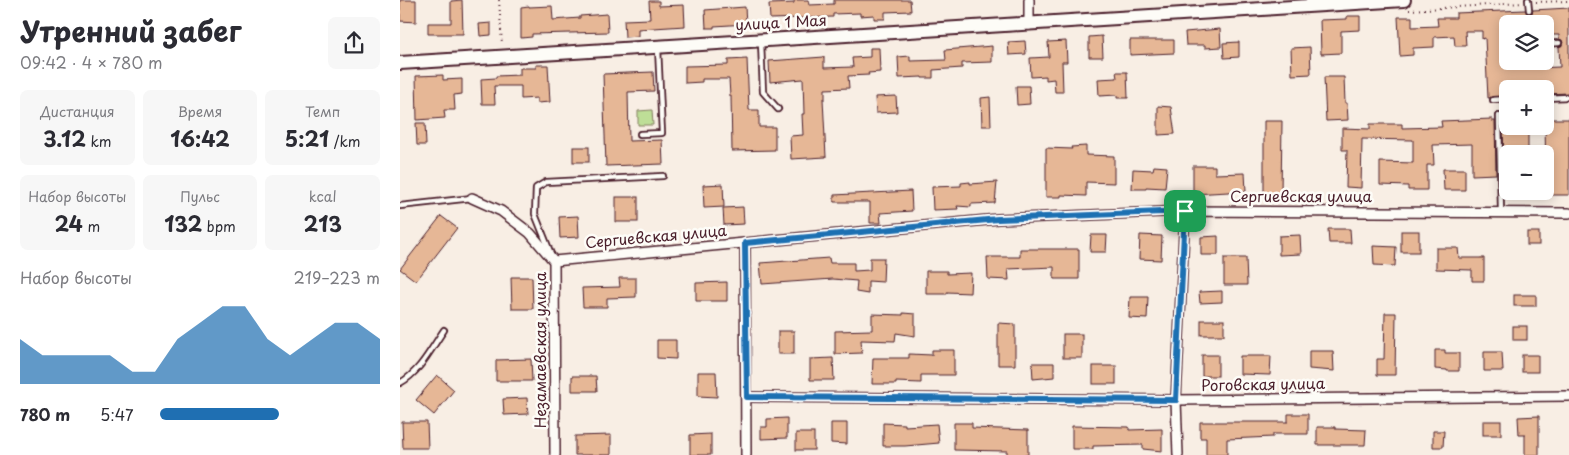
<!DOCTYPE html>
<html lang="ru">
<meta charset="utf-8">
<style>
body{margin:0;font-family:"Playpen Sans",sans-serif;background:#f7f7f7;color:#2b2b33;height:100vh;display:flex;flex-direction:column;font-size:19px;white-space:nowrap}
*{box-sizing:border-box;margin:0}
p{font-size:16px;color:#7c7c81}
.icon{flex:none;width:28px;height:28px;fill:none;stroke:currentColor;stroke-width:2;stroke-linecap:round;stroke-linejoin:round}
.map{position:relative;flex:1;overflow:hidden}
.sheet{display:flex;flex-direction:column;background:#fff;width:400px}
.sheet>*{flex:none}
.controls{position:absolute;left:1099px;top:15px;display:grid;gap:10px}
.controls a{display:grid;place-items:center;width:55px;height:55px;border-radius:8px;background:#fff;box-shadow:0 2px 12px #0003;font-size:25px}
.pin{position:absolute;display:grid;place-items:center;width:42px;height:42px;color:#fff;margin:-21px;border-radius:10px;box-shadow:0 2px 8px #0006}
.round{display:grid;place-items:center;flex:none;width:52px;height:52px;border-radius:8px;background:#f7f7f7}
.summary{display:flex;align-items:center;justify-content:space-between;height:85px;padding:0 20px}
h1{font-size:28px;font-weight:700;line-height:38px}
.figures{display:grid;grid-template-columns:repeat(3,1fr);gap:8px;height:85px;padding:5px 20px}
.figures div{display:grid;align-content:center;border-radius:8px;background:#f7f7f7;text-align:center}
.figures b{font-size:21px;font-weight:700}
.figures small{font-size:14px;font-weight:400}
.figures p{font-size:14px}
.chart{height:140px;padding:10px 20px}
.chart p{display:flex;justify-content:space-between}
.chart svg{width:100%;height:90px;margin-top:5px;fill:#1f6fb2;opacity:.7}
ul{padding:0 20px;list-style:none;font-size:16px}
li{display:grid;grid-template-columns:80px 60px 1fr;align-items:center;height:38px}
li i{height:12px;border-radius:6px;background:#1f6fb2}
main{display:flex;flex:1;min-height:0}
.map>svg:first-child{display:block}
.green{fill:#bede97;stroke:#847e61}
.building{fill:#e6b796;stroke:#4a1f2b;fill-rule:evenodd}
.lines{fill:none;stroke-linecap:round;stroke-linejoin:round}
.lane-casing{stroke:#4a1f2b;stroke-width:8}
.street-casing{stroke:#4a1f2b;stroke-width:12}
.secondary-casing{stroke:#4a1f2b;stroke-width:16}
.path{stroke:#4a1f2b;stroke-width:2;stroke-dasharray:1 4;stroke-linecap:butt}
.lane{stroke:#fdfcf7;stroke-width:4.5}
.street{stroke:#fdfcf7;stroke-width:9}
.secondary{stroke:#fdfcf7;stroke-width:12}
.route-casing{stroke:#fff;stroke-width:10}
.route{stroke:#1f6fb2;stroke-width:6}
.labels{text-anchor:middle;stroke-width:5;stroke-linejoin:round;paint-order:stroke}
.street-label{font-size:15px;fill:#4a1f2b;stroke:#fdfcf7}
</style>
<main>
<section class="sheet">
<div class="summary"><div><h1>Утренний забег</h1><p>09:42 · 4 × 780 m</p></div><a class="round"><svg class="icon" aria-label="share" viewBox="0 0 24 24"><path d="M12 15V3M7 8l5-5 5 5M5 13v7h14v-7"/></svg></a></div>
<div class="figures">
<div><p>Дистанция</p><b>3.12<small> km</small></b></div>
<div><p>Время</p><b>16:42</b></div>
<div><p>Темп</p><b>5:21<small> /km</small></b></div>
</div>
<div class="figures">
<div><p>Набор высоты</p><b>24<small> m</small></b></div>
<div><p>Пульс</p><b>132<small> bpm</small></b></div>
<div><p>kcal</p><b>213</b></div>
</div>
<div class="chart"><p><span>Набор высоты</span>219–223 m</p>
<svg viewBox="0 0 160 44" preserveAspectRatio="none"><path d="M0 44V22L10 30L20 30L30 30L40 30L50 38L60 38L70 22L80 14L90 6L100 6L110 22L120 30L130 22L140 14L150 14L160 22V44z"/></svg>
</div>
<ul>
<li><b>780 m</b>5:47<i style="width:54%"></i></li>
</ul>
</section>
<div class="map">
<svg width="1169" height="455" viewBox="0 0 1169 455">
<rect width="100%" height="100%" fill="#f8eee4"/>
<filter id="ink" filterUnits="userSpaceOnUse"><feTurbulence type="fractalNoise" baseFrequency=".02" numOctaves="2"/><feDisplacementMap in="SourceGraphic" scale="10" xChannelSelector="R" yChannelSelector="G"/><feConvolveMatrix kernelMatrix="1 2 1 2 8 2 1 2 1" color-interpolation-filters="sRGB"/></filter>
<g filter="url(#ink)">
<!-- green -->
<path class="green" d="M252,110l1,15h-15v-14z"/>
<!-- building -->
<g class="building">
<path d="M0,0h16v22l-16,-1z"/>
<path d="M62,0l1,34h-35v-11h23v-22z"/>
<path d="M394,0h14l1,5 25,-1v-4h76l1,11 -26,1v7h-11v-4l-14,1v-3l-27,1v3l-63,2 -1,-15 25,-1z"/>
<path d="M249,1h10v5l25,-1 1,21 -47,3v7l-13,1 -1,-17 26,-1z"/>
<path d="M129,6v1l23,-1 1,14 27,-2v-2l27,-2 1,18 -76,2v3l-11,1v-31z"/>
<path d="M345,7l1,17 -32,2v2h-8l-1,-18z"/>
<path d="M1169,8v85l-24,1v-5h-37v6l-20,3 -3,-60 -3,1v-8h-17l1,15h-11l-1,-10 -20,1v10l-21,1v7l-13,1 -2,-39h14v10l26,-1 -1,-8h19v-5l69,-3 4,4 3,-1 1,-3zM1108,24h37v11h14v4l3,1 1,3 -4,4 1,20 -50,2v-8h-2z"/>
<path d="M947,16h13v14l-19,1v22l-20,1 -1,-34 27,-1z"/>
<path d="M91,23v12l-11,1 -1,-12z"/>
<path d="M820,29l1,18 -16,1v-3h-19l-1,-13z"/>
<path d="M702,36l1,21h-14v-20z"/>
<path d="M730,40h44v13l-44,2z"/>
<path d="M625,41l1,13 -17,1 -1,-13z"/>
<path d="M666,41l1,21h-5l1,30h-8l-1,-13 -8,1v-4l-15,1 -1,-19 19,-1 -1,-15z"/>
<path d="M839,42v15l-15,1 -1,-15z"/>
<path d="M592,46v16l-30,1v5l-29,2v8h-11v-1l-23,1 -1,-21 12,-1v5l36,-1 -1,-10z"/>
<path d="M910,47l1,27 -19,1 -1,-27z"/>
<path d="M470,48h9l1,24 -12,1 1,2 -21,1 1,12 -24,1v10h-2l3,58 -35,2 -1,-23 13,-1 -1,-21h2l-1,-35 -33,3 -1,-21 55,-4v11l29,-1 -1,-9 18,-1z"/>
<path d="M347,59l2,51h10v17h16v23l-43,1 -1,-55h-1l-1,-17h-27v3l-17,1v-17l43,-1v-5z"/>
<path d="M136,65h12l2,37 -13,1v-5l-16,1v-13h-27l1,18h-13l-1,-25 15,-1v-2l24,-1v-7h16z"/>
<path d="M253,72l1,19 -26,1 1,49 33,-1 1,24 -57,2 -3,-92z"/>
<path d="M716,72h11l1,26h-11v-3l-18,1 -1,-17 19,-1z"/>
<path d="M43,75v5l19,-1v15l-8,1 1,15h-11l1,8 -28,2 -1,-44z"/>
<path d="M924,77h20l1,26h2l1,17 -22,1z"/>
<path d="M616,86h13l1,18 -13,1z"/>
<path d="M496,96l1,16 -21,1 -1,-16z"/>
<path d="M590,97l1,29h-9l-1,-28z"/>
<path d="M758,106l13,1 4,27 -17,1z"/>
<path d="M1092,119v2h3l1,53 -24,1v-31l-39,1 1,20h-7v25h-19v-4l-28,-1v-23l33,1v-23l-51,-1 -1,49 -15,-1 1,-37h-5v-22l28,1v-5h32v4l40,-1 -1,-6z"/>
<path d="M1145,119h24v76h-23z"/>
<path d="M864,121h18l-1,73 -17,1z"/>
<path d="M1103,121h5v5h20v28h-20v20h-4z"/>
<path d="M16,123h9l1,22h-9z"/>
<path d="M686,146v9l28,1v27l-28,-1v14l-25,-1v2h-15v-49l26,1 -1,-2z"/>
<rect x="173" y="147" width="16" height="15"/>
<path d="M754,166l13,1 -2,21 -19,-1v2h-14l1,-20 20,1z"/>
<path d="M793,166h22v8l30,-1 1,18 -53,3z"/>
<path d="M1043,169h22v21h-21z"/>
<path d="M570,182v2l27,-2 -2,21 -24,1v3l-14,-1 1,3 -25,1 -1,-23 29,-1v-3z"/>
<path d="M323,184l1,23 -20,1 -1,-23z"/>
<path d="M511,191l1,20 -32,2 1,10h-11v-21h-36v-7z"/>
<rect x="216" y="197" width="22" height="25"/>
<path d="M343,207l1,17 -20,1 -1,-17z"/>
<path d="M41,216l16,12 -41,53 -16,-12z"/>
<path d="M178,216l1,21 -19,1 -1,-21z"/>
<path d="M928,229h22l1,14h-22z"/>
<rect x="1001" y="231" width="18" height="21"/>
<rect x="1127" y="232" width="12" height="13"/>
<path d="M691,235h16l-1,17h-16z"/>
<path d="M740,235l22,1 -1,24 -22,-1z"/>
<path d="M900,235l1,19 -22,1v-19z"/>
<path d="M818,236v19h-17v-18z"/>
<path d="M973,246l23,1 -1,19 -21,-1z"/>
<path d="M1036,248h22l1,10h25v23h-12v-11l-36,-1z"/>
<path d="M620,249h59v30h-25v-12l-46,2 1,11 -21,-1 -1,-22h33z"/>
<path d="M429,258l1,5h24v8l16,-1v-12h14l-1,24 -15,-1v13l-12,-2 1,-11 -24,-2 -71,5 -2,-21z"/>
<path d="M824,258h22l1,27h-23z"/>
<path d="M526,271h21v3l24,-1 -1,20 -23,-1v2h-21z"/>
<path d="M111,277h21l1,32h-21z"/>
<path d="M219,278h17v19l-29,1v9h-24l-1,-19 38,-1z"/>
<path d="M327,282v19h-31v-18z"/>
<path d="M822,291v11l-22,1 -1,-11z"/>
<rect x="1114" y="295" width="22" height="11"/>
<path d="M730,297h18l-1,22 -18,-1z"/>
<path d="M503,313l12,1v22l-19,-3 -1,8 -34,-1 1,13 -27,1v-23l37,-1v-16l31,1z"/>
<path d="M985,313h11l-1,62h-18v-16h7z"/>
<rect x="801" y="320" width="23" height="15"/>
<path d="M598,323l17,1v41h-17z"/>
<rect x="1113" y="326" width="14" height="14"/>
<rect x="378" y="331" width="16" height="23"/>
<rect x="663" y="334" width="19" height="24"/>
<path d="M257,340h19v19l-19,-1z"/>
<path d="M532,350h22v25h-33v8l-25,-1v2h-24l1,-26h36v-4l23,1z"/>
<path d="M1035,350h10v3h14v18h-12v-1l-12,-1z"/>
<path d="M909,351h24l1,20 -25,-2z"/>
<path d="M1084,352h18l1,19h-19z"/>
<rect x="802" y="355" width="16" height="21"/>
<rect x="1122" y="355" width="16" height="17"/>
<path d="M840,356h31l-1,19 -30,-1z"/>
<path d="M433,358l1,22h-24v-21z"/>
<path d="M131,359l1,22h-36v-21z"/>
<path d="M632,363h22v14l-21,2z"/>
<rect x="693" y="366" width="23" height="18"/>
<path d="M298,372h18l1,25 -19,-1z"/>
<path d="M37,375l17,15 -20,25 -18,-15z"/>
<path d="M172,376h24l1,15h-25z"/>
<path d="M127,398l1,16 -24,1 -1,-16z"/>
<path d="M888,414h20v20h-35v3l-46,2v16h-21v-17h-6v-16h88z"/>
<path d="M1139,416v39h-14v-20h-6l-1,-18z"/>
<path d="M387,418v20l-26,1v-12h6v-8z"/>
<rect x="1083" y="421" width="18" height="14"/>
<path d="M2,422h25l1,26h-25z"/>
<path d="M431,423h16v21l-16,-1z"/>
<path d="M483,423l22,1v2l32,-2 2,19 -34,3h-22z"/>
<path d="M554,423h18v5l56,2v25h-21v-4l-53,-1z"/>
<path d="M672,426l57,1v3l33,-1v22l-19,-2v-4l-50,1v3h-21z"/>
<path d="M917,427h18v2l31,1 -1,15h-48z"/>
<path d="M1033,431h11l-1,16h-10z"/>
<rect x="396" y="433" width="18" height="17"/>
<path d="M311,434v21h-21v-20z"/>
<path d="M211,435v20h-36v-19z"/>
</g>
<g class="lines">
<defs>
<g id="lane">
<path d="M1128,0l1,10"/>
<path d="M361,42l2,50 15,17"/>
<path d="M1145,44l14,-1"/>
<path d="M1145,98l24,-1"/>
<path d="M1093,100l15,-1"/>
<path d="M1099,116l2,96"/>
<path d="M240,134l22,-1 -4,-85"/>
<path d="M0,206l72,-8"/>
<path d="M151,254l-16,-40 1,-26 10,-6 117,-6"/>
<path d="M0,383c20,-11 31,-34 44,-53"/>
</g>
<g id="street">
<path d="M629,0v25"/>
<path d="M72,198l29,13 29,22 24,28 1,194"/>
<path d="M345,243l1,212"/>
<path d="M154,261l444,-42 187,-8 384,2"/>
<path d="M347,397l429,3 393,-4"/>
<path d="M778,455l-2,-55 9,-189"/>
</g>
<path id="secondary" d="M0,63c335,-21 670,-41 1004,-63"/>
</defs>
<!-- lane casing -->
<use href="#lane" class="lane-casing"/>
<!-- street casing -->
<use href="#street" class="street-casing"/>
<!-- secondary casing -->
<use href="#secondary" class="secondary-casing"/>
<!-- path -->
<g class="path">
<path d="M99,0l3,44"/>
<path d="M1136,2l33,-1"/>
<path d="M1009,10l113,-7"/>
</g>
<!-- lane -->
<use href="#lane" class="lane"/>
<!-- street -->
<use href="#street" class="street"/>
<!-- secondary -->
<use href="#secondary" class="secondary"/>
</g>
</g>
<g class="lines" filter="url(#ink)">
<defs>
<path id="route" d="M785,211l-9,189 -429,-3 -2,-154 253,-24z"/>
</defs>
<!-- route casing -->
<use href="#route" class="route-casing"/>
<!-- route -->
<use href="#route" class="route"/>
</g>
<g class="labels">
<!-- street labels -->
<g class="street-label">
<text transform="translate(381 23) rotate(-3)" y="5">улица 1 Мая</text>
<text x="901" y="202">Сергиевская улица</text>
<text transform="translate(256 237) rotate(-5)" y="5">Сергиевская улица</text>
<text transform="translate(141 350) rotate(-90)" y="5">Незамаевская улица</text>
<text transform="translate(863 385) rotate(-1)" y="5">Роговская улица</text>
</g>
</g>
</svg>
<div class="controls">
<a><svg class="icon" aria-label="layers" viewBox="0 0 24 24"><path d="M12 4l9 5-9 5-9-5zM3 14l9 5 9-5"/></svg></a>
<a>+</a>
<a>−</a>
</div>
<div class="pin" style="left:785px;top:211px;background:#1e9e55"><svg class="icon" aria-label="arrive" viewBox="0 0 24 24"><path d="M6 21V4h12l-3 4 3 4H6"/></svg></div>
</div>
</main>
